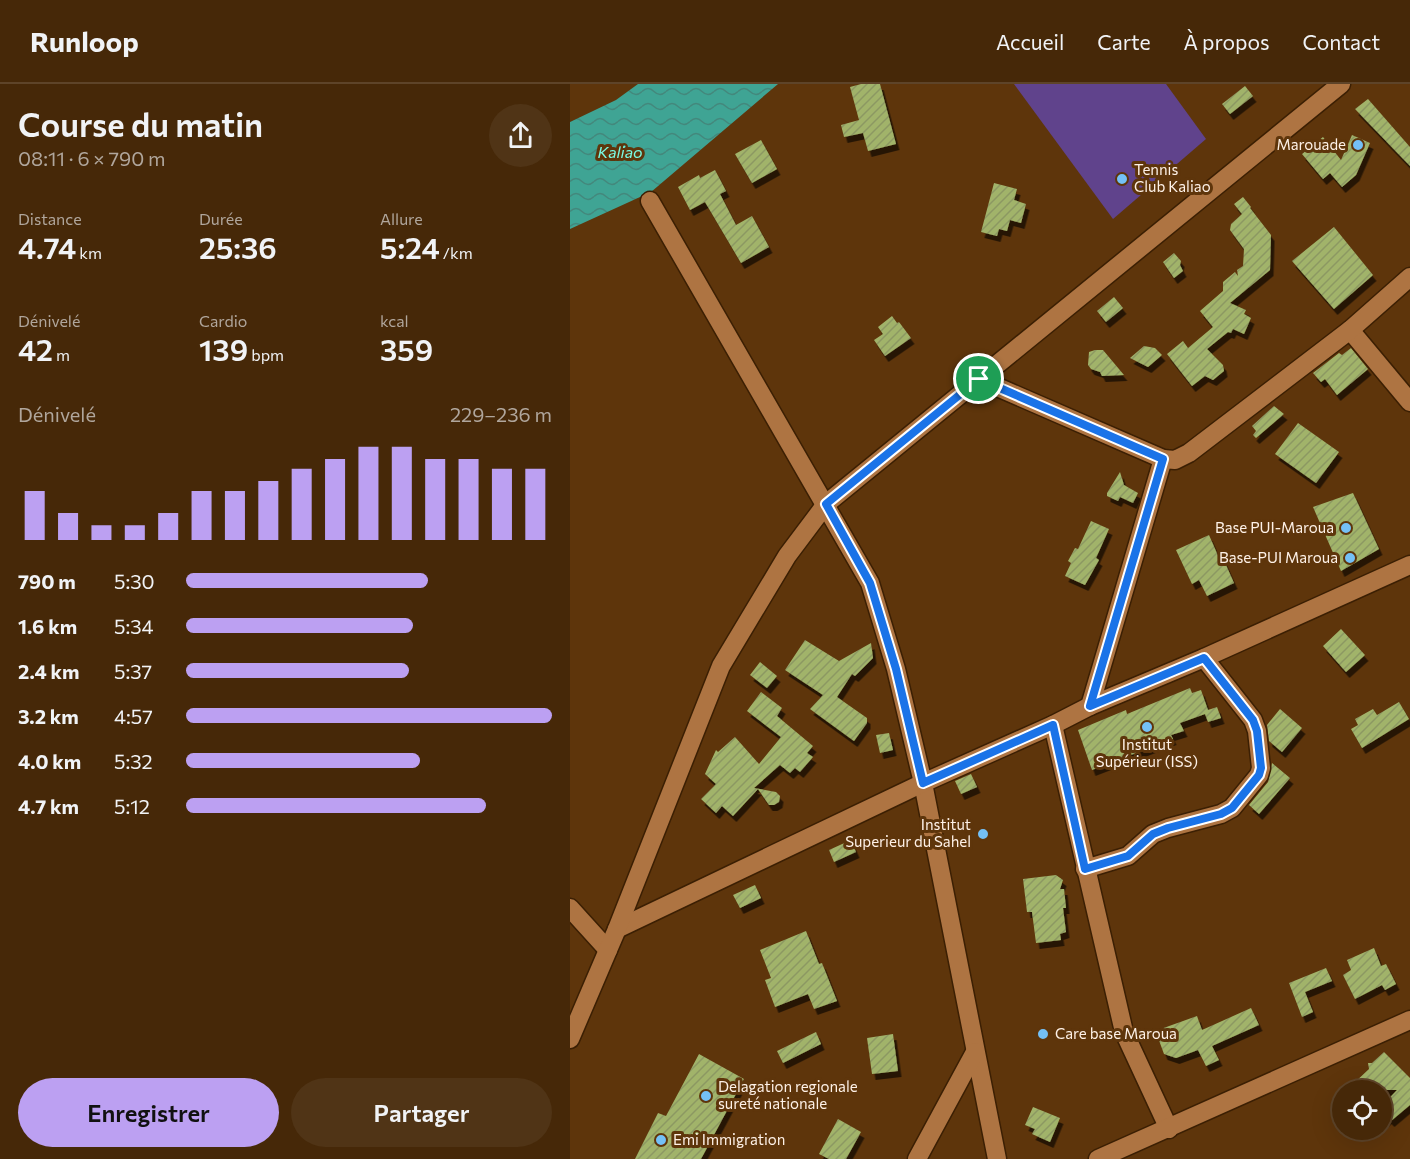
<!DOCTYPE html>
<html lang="fr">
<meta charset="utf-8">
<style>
body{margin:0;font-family:Commissioner,sans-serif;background:#503416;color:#f1f3f6;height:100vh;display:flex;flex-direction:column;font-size:22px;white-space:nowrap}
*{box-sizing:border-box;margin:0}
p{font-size:20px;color:#b0a69c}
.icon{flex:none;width:33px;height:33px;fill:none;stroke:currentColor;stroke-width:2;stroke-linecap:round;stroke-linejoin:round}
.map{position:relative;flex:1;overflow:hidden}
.panel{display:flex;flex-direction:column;background:#462808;width:570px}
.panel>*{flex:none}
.buttons{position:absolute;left:762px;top:996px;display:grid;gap:12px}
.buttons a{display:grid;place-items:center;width:60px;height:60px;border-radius:50%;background:#462808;box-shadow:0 6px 24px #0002,0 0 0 2px #5e4429;font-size:30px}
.pin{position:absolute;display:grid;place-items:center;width:51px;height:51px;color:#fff;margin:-26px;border:3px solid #fff;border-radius:50%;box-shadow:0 2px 6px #0007}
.round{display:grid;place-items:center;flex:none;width:63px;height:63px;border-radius:32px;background:#503416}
.overview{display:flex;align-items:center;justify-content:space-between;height:102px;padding:0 18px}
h1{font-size:33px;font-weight:600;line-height:45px}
.figures{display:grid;grid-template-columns:repeat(3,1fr);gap:9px;height:102px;padding:6px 18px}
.figures div{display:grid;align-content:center}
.figures b{font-size:30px;font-weight:600}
.figures small{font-size:16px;font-weight:400}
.figures p{font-size:16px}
.chart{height:168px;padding:12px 18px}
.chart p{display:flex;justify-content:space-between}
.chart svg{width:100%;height:108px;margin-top:6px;stroke:#bca0f2;stroke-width:6}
.action{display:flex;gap:12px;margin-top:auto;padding:12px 18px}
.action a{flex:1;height:69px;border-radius:36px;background:#bca0f2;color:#111;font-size:24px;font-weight:600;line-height:69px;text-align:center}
.action a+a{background:#503416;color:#f1f3f6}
ul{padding:0 18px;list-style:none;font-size:20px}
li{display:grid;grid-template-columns:96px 72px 1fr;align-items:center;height:45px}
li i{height:15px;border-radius:8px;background:#bca0f2}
header{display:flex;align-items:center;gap:36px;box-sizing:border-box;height:84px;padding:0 30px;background:#462808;border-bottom:2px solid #5e4429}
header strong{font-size:28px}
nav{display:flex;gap:33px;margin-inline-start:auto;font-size:21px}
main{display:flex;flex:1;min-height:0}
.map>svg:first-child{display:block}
.pitch{fill:#60438c}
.water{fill:url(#water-waves)}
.building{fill:url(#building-hatch);filter:url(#shadow)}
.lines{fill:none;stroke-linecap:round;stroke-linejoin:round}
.minor-casing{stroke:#3b1f03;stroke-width:21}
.minor{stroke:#ae7442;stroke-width:18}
.route-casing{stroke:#fff;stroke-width:12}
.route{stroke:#1a73e8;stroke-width:8}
.poi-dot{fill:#74c0f6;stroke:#5e350b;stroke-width:2}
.labels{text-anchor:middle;stroke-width:6;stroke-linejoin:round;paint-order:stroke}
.poi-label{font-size:15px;fill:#fef1e7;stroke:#5e350b;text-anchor:end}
.water-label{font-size:16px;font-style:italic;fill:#78fbe4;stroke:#5e350b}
</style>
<header>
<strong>Runloop</strong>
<nav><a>Accueil</a><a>Carte</a><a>À propos</a><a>Contact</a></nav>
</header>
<main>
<section class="panel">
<div class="overview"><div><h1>Course du matin</h1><p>08:11 · 6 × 790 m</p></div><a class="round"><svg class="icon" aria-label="share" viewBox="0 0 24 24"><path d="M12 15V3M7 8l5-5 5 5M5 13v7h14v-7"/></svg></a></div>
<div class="figures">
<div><p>Distance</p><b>4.74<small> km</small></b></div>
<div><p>Durée</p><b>25:36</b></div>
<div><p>Allure</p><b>5:24<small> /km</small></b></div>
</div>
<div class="figures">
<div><p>Dénivelé</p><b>42<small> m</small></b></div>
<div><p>Cardio</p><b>139<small> bpm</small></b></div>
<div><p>kcal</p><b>359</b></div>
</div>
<div class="chart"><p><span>Dénivelé</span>229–236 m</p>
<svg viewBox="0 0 160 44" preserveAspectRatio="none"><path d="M5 44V24M15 44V33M25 44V38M35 44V38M45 44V33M55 44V24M65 44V24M75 44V20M85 44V15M95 44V11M105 44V6M115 44V6M125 44V11M135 44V11M145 44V15M155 44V15"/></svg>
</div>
<ul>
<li><b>790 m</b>5:30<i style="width:66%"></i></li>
<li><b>1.6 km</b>5:34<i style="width:62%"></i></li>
<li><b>2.4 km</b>5:37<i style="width:61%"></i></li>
<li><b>3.2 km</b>4:57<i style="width:100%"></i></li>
<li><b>4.0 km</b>5:32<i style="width:64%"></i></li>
<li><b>4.7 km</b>5:12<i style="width:82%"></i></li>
</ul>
<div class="action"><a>Enregistrer</a><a>Partager</a></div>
</section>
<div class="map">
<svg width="840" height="1075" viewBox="0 0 840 1075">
<defs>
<pattern id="water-waves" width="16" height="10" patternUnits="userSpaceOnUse" patternTransform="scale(1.5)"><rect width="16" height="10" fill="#3fa494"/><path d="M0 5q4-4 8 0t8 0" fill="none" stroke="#43887c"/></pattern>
<pattern id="building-hatch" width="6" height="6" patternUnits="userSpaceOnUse" patternTransform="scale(1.5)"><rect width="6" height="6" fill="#a1b36b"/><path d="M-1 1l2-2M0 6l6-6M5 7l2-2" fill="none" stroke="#8c9862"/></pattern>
<filter id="shadow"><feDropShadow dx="3.5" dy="6" stdDeviation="0" flood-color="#0009"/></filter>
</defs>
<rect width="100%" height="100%" fill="#5e350b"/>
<!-- pitch -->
<path class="pitch" d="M444,0h152l40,55 -93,80z"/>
<!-- water -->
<path class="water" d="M68,0h140l-127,108 -81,37v-107l46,-22z"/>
<!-- building -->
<g class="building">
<path d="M291,0h19l16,60 -28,7 -5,-18 -19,4 -3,-12 18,-5 -9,-33z"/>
<path d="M675,2l8,10 -23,18 -8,-10z"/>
<path d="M798,15l42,48v19l-55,-57z"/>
<path d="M782,51l18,8 -14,32 -14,12 -12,-14 -7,6 -21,-25 21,-17 18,23z"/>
<path d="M191,56l16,29 -25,14 -17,-29z"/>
<path d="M145,86l11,21 -6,3 16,31 16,-9 17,31 -28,16 -36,-61 -15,8 -12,-23 21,-12 1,3z"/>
<path d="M424,99l23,6 -3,11 12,4 -5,19 -11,-3 -3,11 -8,-2 -2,7 -16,-4z"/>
<path d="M673,113l8,10 -1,1 21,27 -1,35 -40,33 16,7 -2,4 7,4 -7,16 -11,-5 -2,4 -3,-1 -21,17 16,16 1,6 -11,9 -8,-4 -13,10 -25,-32 16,-13 5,7 25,-21 -13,-16 23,-20v-9l12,-10 3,4 -1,-6 6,-4 1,-17 -14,-19 1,-6 11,-10 -8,-10z"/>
<path d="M764,143l39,48 -39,34 -42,-48z"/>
<path d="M604,169l7,8 -1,4 3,6 -9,7 -11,-16z"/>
<path d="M544,213l9,11 -17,14 -9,-11z"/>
<path d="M322,232l5,7 2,-1 12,16 -26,18 -11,-16 9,-6 -5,-7z"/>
<path d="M574,262l11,2 7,7 -14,12 -18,-9z"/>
<path d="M781,264l17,21 -31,26 -12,-16 -4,3 -8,-9 26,-20 3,2z"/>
<path d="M525,266h8l21,25 -22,1 -2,-4 -9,-3 -3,-4 1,-13z"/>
<path d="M704,322l10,8 -28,24 -3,-3 3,-4 -4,-5z"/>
<path d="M728,339l41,29 -23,31 -41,-29z"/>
<path d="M550,388l4,13 14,8 -5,10 -13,-6 -2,4 -11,-5v-3z"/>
<path d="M783,409l26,56 -38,22 -28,-64z"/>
<path d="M521,437l18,8 -13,29 3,2 -14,25 -20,-9 6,-13 -3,-2 7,-13 3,1z"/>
<path d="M639,451l10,23 3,-2 12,27 -27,13 -8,-16 -7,4 -16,-34z"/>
<path d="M771,545l24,26 -19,17 -23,-26z"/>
<path d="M235,556l34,21 32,-18 2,15 -18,18 -3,-2 -15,23 30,21v5l-13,18 -44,-32 13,-14 -38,-25z"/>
<path d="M190,578l17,14 -10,12 -17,-13z"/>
<path d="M620,604l2,5 9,-3 7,20 9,-3 4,11 -13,4 -3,-8 -25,9 4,8 -13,4 2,4 -81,31 -14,-40 48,-20 1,4z"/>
<path d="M191,608l21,16 -5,8 36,30 -6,7 6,4 -13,15 -5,-4 -5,5 -10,-8 -26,23 22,4 4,4 -1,6 -5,3h-5l-11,-16 -25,27 -11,-10 -6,7 -15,-14 15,-15 -11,-10 11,-24 2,2 17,-15 24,27 22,-27 -34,-26z"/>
<path d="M829,618l10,17 -47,29 -11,-19 7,-4 -3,-6 18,-10 4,6z"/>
<path d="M710,625l22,19 -20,24 -13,-11 -2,-16z"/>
<path d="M319,649l4,17 -13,3 -4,-18z"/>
<path d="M702,679l18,15 -31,36 -10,-9 19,-23z"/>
<path d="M401,690l6,13 -16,7 -6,-13z"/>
<path d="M281,756l5,12 -22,10 -5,-12z"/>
<path d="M486,791l7,5 -3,9h4l2,19h-3l3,24 -6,2 1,6 -25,3 -4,-31h-5l-4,-33z"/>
<path d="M185,801l6,13 -21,10 -7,-13z"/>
<path d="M236,847l13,33 3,-1 15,38 -23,8 -6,-15 -33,13 -10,-27 6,-2 -11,-28z"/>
<path d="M804,864l7,18 5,-2 10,20 -11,6 -3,-5 -27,14 -12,-24 8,-5 -4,-10z"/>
<path d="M756,884l6,13 -27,11 8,20 -11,5 -13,-34z"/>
<path d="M681,924l8,17 -47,21 7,14 -13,6 -8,-16 -22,8 -12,-4 -7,-19 1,-5 39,-14 5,14z"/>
<path d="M246,948l5,12 -38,19 -6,-12z"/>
<path d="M323,950l5,37 -26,3 -5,-36z"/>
<path d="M814,968l26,26v27l-19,16 -3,-3 -6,6v-18l15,-16h-39l-5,-6 16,-15 -1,-6h4z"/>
<path d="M129,970l45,25 -43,80h-66l23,-46 8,3z"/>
<path d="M463,1023l27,11 -10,24 -18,-8 3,-5 -10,-4z"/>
<path d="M268,1035l23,13 -15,27h-17l-10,-5z"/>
</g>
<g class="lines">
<defs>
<g id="minor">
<path d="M80,117l220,382 26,86 27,114 74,376"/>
<path d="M780,246l60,72"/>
<path d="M409,295l184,80 12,1 14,-7 161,-123 60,-53"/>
<path d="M520,622l73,-247"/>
<path d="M483,641l71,307 45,97"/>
<path d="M515,785l43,-13 25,-22 15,-6 53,-14 11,-6 27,-33 2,-7 -4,-37 -4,-11 -49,-62"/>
<path d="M0,824l38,42"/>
<path d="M47,845l306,-146 130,-58 37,-19 114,-48 206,-93"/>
<path d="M0,955l47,-110 104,-263 66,-110 39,-52 515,-420"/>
<path d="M347,1075l58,-107"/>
<path d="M528,1075l312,-139"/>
</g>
</defs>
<!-- minor casing -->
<use href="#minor" class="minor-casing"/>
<!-- minor -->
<use href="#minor" class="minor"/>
</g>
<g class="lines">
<defs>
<path id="route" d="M409,295l184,80 -73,247 114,-48 49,62 4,11 4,37 -2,7 -27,33 -11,6 -53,14 -15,6 -25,22 -43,13 -32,-144 -130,58 -27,-114 -26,-86 -44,-79z"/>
</defs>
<!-- route casing -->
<use href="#route" class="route-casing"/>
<!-- route -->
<use href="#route" class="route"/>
</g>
<!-- markers -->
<g class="poi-dot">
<circle cx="788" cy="61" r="6"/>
<circle cx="552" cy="95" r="6"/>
<circle cx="776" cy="444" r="6"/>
<circle cx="780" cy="474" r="6"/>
<circle cx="577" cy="643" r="6"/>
<circle cx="413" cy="750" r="6"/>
<circle cx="473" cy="950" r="6"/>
<circle cx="136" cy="1012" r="6"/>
<circle cx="91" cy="1056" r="6"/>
</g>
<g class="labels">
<!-- poi labels -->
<g class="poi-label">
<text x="776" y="66">Marouade</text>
<text x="564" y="91" text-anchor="start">Tennis<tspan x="564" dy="17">Club Kaliao</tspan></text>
<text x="764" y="449">Base PUI-Maroua</text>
<text x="768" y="479">Base-PUI Maroua</text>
<text x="577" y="666" text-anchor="middle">Institut<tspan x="577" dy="17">Supérieur (ISS)</tspan></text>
<text x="401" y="746">Institut<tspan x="401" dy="17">Superieur du Sahel</tspan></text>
<text x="485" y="955" text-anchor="start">Care base Maroua</text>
<text x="148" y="1008" text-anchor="start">Delagation regionale<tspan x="148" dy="17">sureté nationale</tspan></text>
<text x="103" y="1061" text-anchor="start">Emi Immigration</text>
</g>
<!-- water labels -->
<g class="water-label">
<text x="50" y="74">Kaliao</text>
</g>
</g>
</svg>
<div class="buttons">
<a><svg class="icon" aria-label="locate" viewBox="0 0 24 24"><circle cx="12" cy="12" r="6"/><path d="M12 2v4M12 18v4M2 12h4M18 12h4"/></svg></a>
</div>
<div class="pin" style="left:409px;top:295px;background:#1e9e55"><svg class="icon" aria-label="arrive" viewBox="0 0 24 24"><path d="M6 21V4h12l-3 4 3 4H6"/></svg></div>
</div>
</main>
